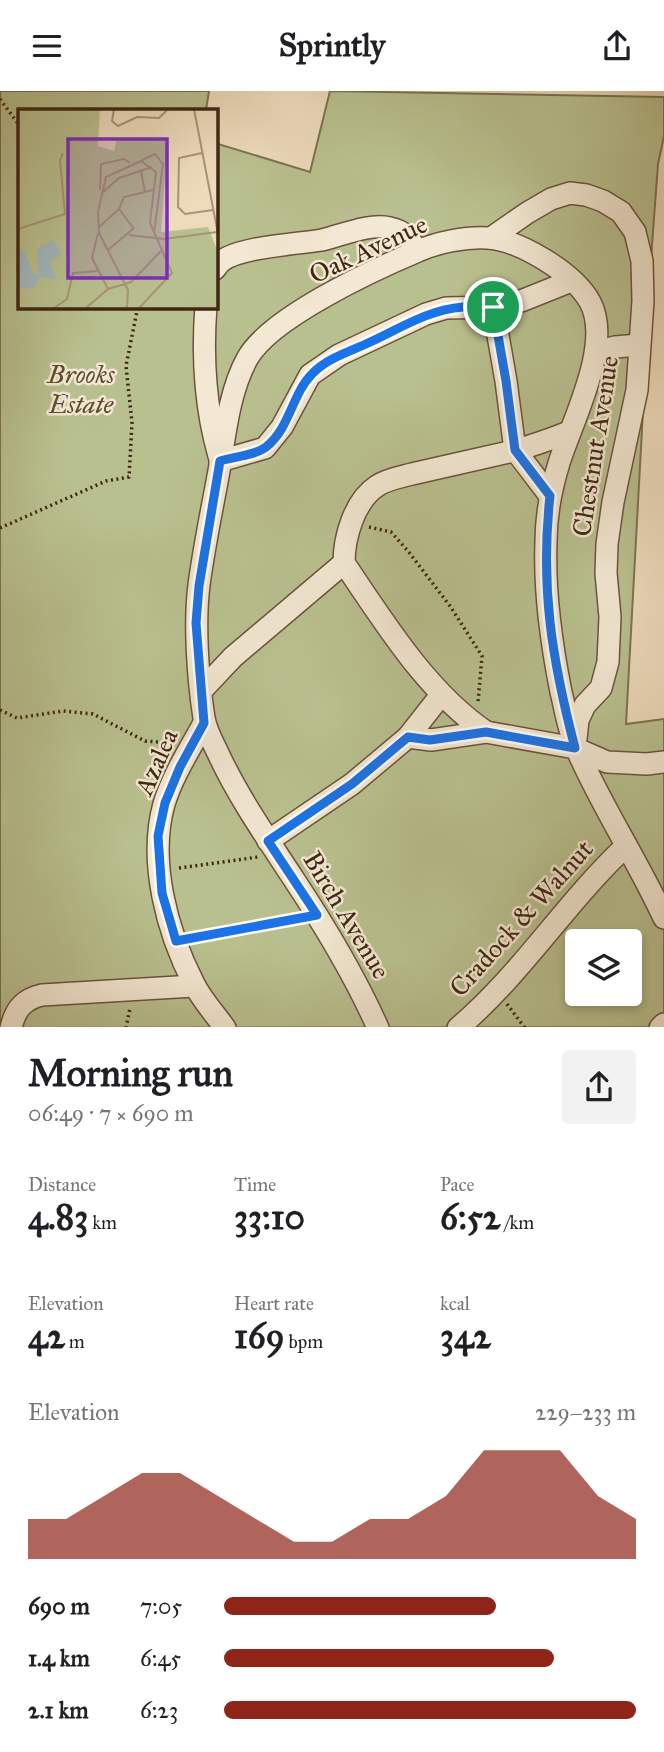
<!DOCTYPE html>
<meta charset="utf-8">
<style>
body{margin:0;font-family:"IM FELL Great Primer",serif;background:#f2f2f2;color:#202124;height:100vh;display:flex;flex-direction:column;font-size:26px;white-space:nowrap}
*{box-sizing:border-box;margin:0}
p{font-size:23px;color:#757577}
.icon{flex:none;width:38px;height:38px;fill:none;stroke:currentColor;stroke-width:2;stroke-linecap:round;stroke-linejoin:round}
.map{position:relative;height:936px;overflow:hidden}
.drawer{display:flex;flex-direction:column;background:#fff;flex:1}
.drawer>*{flex:none}
.tools{position:absolute;left:565px;top:838px;display:grid;gap:14px}
.tools a{display:grid;place-items:center;width:77px;height:77px;border-radius:7px;background:#fff;box-shadow:0 4px 10px #0003;font-size:35px}
.pin{position:absolute;display:grid;place-items:center;width:60px;height:60px;color:#fff;margin:-30px;border:4px solid #fff;border-radius:50%;box-shadow:0 2px 7px #0007}
.round{display:grid;place-items:center;flex:none;width:74px;height:74px;border-radius:7px;background:#f2f2f2}
.headline{display:flex;align-items:center;justify-content:space-between;height:119px;padding:0 28px}
h1{font-size:38px;font-weight:700;line-height:52px}
.figures{display:grid;grid-template-columns:repeat(3,1fr);gap:10px;height:119px;padding:7px 28px}
.figures div{display:grid;align-content:center}
.figures b{font-size:35px;font-weight:700}
.figures small{font-size:19px;font-weight:400}
.figures p{font-size:19px}
.chart{height:196px;padding:14px 28px}
.chart p{display:flex;justify-content:space-between}
.chart svg{width:100%;height:126px;margin-top:7px;fill:#8f2418;opacity:.7}
ul{padding:0 28px;list-style:none;font-size:23px}
li{display:grid;grid-template-columns:112px 84px 1fr;align-items:center;height:52px}
li i{height:18px;border-radius:9px;background:#8f2418}
header{display:flex;justify-content:space-between;align-items:center;height:91px;padding:0 28px;background:#fff;font-size:32px;font-weight:700}
.map>svg:first-child{display:block}
.green{fill:#b9c08f;stroke:#7c7351;stroke-width:2;fill-rule:evenodd}
.lines{fill:none;stroke-linecap:round;stroke-linejoin:round}
.minor-casing{stroke:#6b533d;stroke-width:24}
.path{stroke:#402613;stroke-width:3.5;stroke-dasharray:2 3.5;stroke-linecap:butt}
.minor{stroke:#f3e8d3;stroke-width:21}
.route-casing{stroke:#fff;stroke-width:14}
.route{stroke:#1a73e8;stroke-width:9}
.labels{text-anchor:middle;stroke-width:5;stroke-linejoin:round;paint-order:stroke}
.street-label{font-size:26px;fill:#402613;stroke:#f3e8d3}
.park-label{font-size:26px;font-style:italic;fill:#5e4c32;stroke:#f3e8d3}
.inset-road{fill:none;stroke:#a89378;stroke-width:2}
.view{fill:#7b2cbf;fill-opacity:0.15;stroke:#7b2cbf;stroke-width:3.5}
.inset-edge{fill:none;stroke:#402613;stroke-width:3.5}
</style>
<header><svg class="icon" aria-label="menu" viewBox="0 0 24 24"><path d="M4 6h16M4 12h16M4 18h16"/></svg>Sprintly<svg class="icon" aria-label="share" viewBox="0 0 24 24"><path d="M12 15V3M7 8l5-5 5 5M5 13v7h14v-7"/></svg></header>
<div class="map">
<svg width="664" height="937" viewBox="0 0 664 937">
<rect width="100%" height="100%" fill="#eddbbc"/>
<filter id="stains"><feTurbulence type="fractalNoise" baseFrequency=".00286" numOctaves="4"/><feColorMatrix values="0 0 0 0 .2 0 0 0 0 .09 0 0 0 0 .02 0 0 0 .5 -.17"/></filter>
<radialGradient id="worn" r=".72"><stop offset=".6" stop-color="#630" stop-opacity="0"/><stop offset="1" stop-color="#630" stop-opacity=".3"/></radialGradient>
<!-- green -->
<path class="green" d="M0,0h209l-3,19h-187v196h196v-163l95,29 20,-81 334,6v39l-6,28 -6,81 -26,479 38,-5v308l-664,1zM578,850h52v53h-52z"/>
<g class="lines">
<defs>
<g id="minor">
<path d="M491,147l36,-25 24,-14 19,-6 16,2 17,6 18,11 14,20 7,29 1,40 -6,89 -24,112 -6,42 -1,29 4,44 -2,45 -7,26 -16,17 -7,15 -2,19"/>
<path d="M215,178c2,-3 4,-6 7,-8 17,-14 76,-17 100,-21 21,-5 47,-17 68,-12 15,3 20,11 27,23"/>
<path d="M206,215c-4,51 -1,101 13,150"/>
<path d="M493,216l13,74 9,69"/>
<path d="M596,261l19,-5 24,-2"/>
<path d="M515,359l35,46"/>
<path d="M220,370l45,-13 17,-21 28,-52 29,-20 87,-41 20,-6 47,-1 28,-6 50,-20"/>
<path d="M344,472c41,60 82,128 142,169"/>
<path d="M202,599l31,-33 111,-94c0,-25 10,-62 33,-77 10,-7 24,-9 35,-12 34,-8 67,-15 101,-23 19,-5 38,-12 56,-19"/>
<path d="M204,632c-14,26 -31,52 -40,81 -16,57 3,128 30,180 8,16 21,30 31,44"/>
<path d="M408,646l23,3 55,-8 89,16 32,14 40,2 17,-2"/>
<path d="M268,750l84,-57 56,-47 33,-42"/>
<path d="M11,937c4,-19 13,-29 31,-33l152,-9"/>
<path d="M378,937c-23,-52 -52,-100 -83,-147 -28,-43 -57,-84 -78,-130 -5,-10 -11,-21 -13,-33 -6,-39 -10,-94 -5,-133 5,-38 13,-76 20,-114 6,-36 10,-79 28,-112 22,-41 126,-89 171,-108 20,-9 47,-14 69,-13 33,2 87,35 103,64 23,42 -18,119 -31,161 -8,26 -13,52 -13,79 -2,51 5,100 15,150 5,20 8,42 17,60 25,57 60,109 86,166"/>
<path d="M458,937c64,-54 107,-125 168,-182"/>
<path d="M660,937l4,-4"/>
</g>
</defs>
<!-- minor casing -->
<use href="#minor" class="minor-casing"/>
<!-- path -->
<g class="path">
<path d="M0,8l19,26"/>
<path d="M369,436l22,5 17,19 42,55 32,50 -4,46"/>
<path d="M0,437l106,-47 23,-4 3,-54 -6,-57 12,-60"/>
<path d="M0,619l17,8 46,-7 30,3 52,27 26,2"/>
<path d="M179,777l79,-11"/>
<path d="M192,847l106,-20"/>
<path d="M507,913l18,24"/>
<path d="M126,937l4,-20"/>
</g>
<!-- minor -->
<use href="#minor" class="minor"/>
</g>
<g class="lines">
<defs>
<path id="route" d="M463,216h30l13,74 9,69 35,46c-10,91 2,164 25,252l-89,-16 -56,8 -22,-3 -56,47 -84,57 49,74 -141,26 -14,-48 -4,-57 7,-33 15,-36 24,-44 -8,-100 3,-37 21,-125c14,-4 36,-6 46,-14 24,-19 26,-53 46,-73 15,-16 37,-22 56,-31 33,-15 59,-33 95,-36z"/>
</defs>
<!-- route casing -->
<use href="#route" class="route-casing"/>
<!-- route -->
<use href="#route" class="route"/>
</g>
<g class="labels">
<!-- street labels -->
<g class="street-label">
<text transform="translate(368 158) rotate(-25)" y="9">Oak Avenue</text>
<text transform="translate(595 355) rotate(-81)" y="9">Chestnut Avenue</text>
<text transform="translate(156 671) rotate(-66)" y="9">Azalea</text>
<text transform="translate(347 824) rotate(59)" y="9">Birch Avenue</text>
<text transform="translate(521 827) rotate(-48)" y="9">Cradock &amp; Walnut</text>
</g>
<!-- park labels -->
<g class="park-label">
<text x="81" y="292">Brooks<tspan x="81" dy="30">Estate</tspan></text>
</g>
</g>
<!-- overview -->
<g transform="translate(18 18)">
<rect width="200" height="200" fill="#eddbbc"/>
<path d="M0,0h82l-2,37 16,5 3,-12 51,1 -7,92 47,-5 9,23v58h-199z" fill="#b9c08f"/>
<path d="M35,131l9,14 -12,9 6,16 -16,-2 -7,12 -15,-1v-41l7,5 7,20 7,3 -2,-26z" fill="#a0b8bd"/>
<path class="inset-road" d="M96,0l-2,12 6,5 19,-9 22,1 9,-9M176,0l24,125M184,44l-23,5 -1,49 7,7 28,-4M124,51l13,-6 8,10 -9,69M123,62l4,21M82,81l1,-26 23,-5 6,4M83,85l18,-16 33,-11M101,100l15,20M81,118l20,-18 5,-12 29,-7M0,120l47,-15 -5,-53 3,-8M80,124l-6,25 16,31M111,126l35,4 53,-7M90,141l26,-22M36,199l13,-9 6,-26 24,-2M68,199l22,-19 23,-7 30,-31M109,199l1,-18 -29,-57 -1,-21 8,-35 35,-16 15,11 -6,51 22,50 -33,35"/>
<path class="view" d="M50,30h99v139h-99z"/>
<rect width="200" height="200" class="inset-edge"/>
</g>
<rect width="100%" height="100%" filter="url(#stains)"/>
<rect width="100%" height="100%" fill="url(#worn)"/>
</svg>
<div class="tools">
<a><svg class="icon" aria-label="layers" viewBox="0 0 24 24"><path d="M12 4l9 5-9 5-9-5zM3 14l9 5 9-5"/></svg></a>
</div>
<div class="pin" style="left:493px;top:216px;background:#1e9e55"><svg class="icon" aria-label="arrive" viewBox="0 0 24 24"><path d="M6 21V4h12l-3 4 3 4H6"/></svg></div>
</div>
<section class="drawer">
<div class="headline"><div><h1>Morning run</h1><p>06:49 · 7 × 690 m</p></div><a class="round"><svg class="icon" aria-label="share" viewBox="0 0 24 24"><path d="M12 15V3M7 8l5-5 5 5M5 13v7h14v-7"/></svg></a></div>
<div class="figures">
<div><p>Distance</p><b>4.83<small> km</small></b></div>
<div><p>Time</p><b>33:10</b></div>
<div><p>Pace</p><b>6:52<small> /km</small></b></div>
</div>
<div class="figures">
<div><p>Elevation</p><b>42<small> m</small></b></div>
<div><p>Heart rate</p><b>169<small> bpm</small></b></div>
<div><p>kcal</p><b>342</b></div>
</div>
<div class="chart"><p><span>Elevation</span>229–233 m</p>
<svg viewBox="0 0 160 44" preserveAspectRatio="none"><path d="M0 44V30L10 30L20 22L30 14L40 14L50 22L60 30L70 38L80 38L90 30L100 30L110 22L120 6L130 6L140 6L150 22L160 30V44z"/></svg>
</div>
<ul>
<li><b>690 m</b>7:05<i style="width:66%"></i></li>
<li><b>1.4 km</b>6:45<i style="width:80%"></i></li>
<li><b>2.1 km</b>6:23<i style="width:100%"></i></li>
</ul>
</section>
